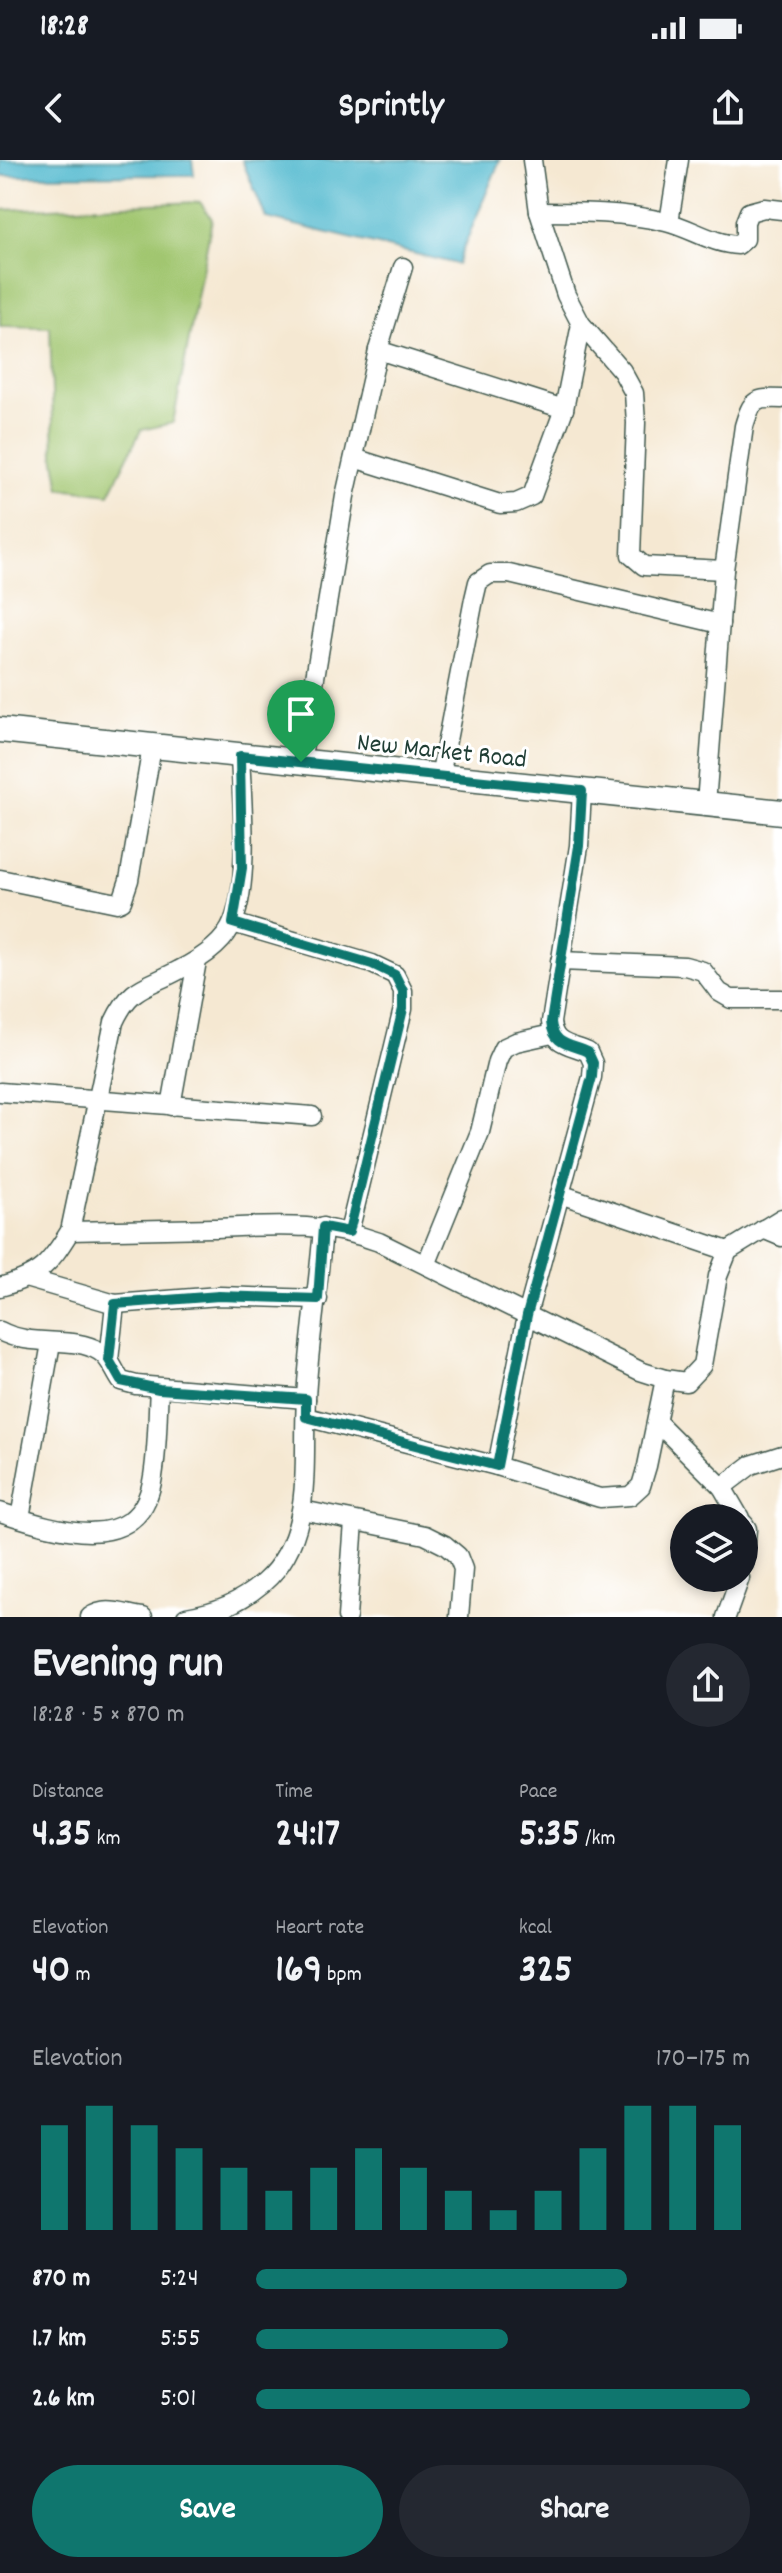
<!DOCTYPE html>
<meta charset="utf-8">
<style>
body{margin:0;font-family:Dekko,sans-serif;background:#242831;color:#f1f3f6;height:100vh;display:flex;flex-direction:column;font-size:30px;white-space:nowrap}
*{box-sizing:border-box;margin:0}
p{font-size:26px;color:#9ea1a6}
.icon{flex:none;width:44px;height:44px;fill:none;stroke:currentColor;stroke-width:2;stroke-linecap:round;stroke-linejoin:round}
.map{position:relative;height:1457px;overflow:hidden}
.details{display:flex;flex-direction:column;background:#171b24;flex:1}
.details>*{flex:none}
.controls{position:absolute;left:670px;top:1344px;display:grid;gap:16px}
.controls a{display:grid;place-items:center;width:88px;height:88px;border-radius:50%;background:#171b24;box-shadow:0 4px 12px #0003;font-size:40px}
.pin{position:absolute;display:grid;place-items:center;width:68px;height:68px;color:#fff;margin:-82px -34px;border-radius:50% 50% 50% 0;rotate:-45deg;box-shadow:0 0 8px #0007}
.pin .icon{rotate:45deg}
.round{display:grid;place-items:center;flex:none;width:84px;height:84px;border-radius:42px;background:#242831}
.overview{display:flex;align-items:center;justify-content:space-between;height:136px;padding:0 32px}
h1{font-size:44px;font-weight:800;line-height:60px}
.stats{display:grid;grid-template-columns:repeat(3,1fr);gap:12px;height:136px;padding:8px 32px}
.stats div{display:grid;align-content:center}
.stats b{font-size:40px;font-weight:800}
.stats small{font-size:22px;font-weight:400}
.stats p{font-size:22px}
.chart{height:224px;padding:16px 32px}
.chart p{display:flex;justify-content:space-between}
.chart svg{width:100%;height:144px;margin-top:8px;stroke:#0f766e;stroke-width:6}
.primary-button{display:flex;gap:16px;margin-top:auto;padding:16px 32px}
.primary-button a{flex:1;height:92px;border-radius:48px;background:#0f766e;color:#fff;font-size:32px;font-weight:800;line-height:92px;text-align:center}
.primary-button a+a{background:#242831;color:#f1f3f6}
ul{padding:0 32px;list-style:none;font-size:26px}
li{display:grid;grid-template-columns:128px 96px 1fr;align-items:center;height:60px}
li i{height:20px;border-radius:10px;background:#0f766e}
.status{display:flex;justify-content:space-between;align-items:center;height:56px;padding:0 40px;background:#171b24;direction:ltr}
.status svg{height:22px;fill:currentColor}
header{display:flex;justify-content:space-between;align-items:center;height:104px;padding:0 32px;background:#171b24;font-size:36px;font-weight:800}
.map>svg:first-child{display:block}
.green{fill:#a1c670;stroke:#608252;stroke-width:2}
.water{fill:#51b9cf;stroke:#387b82;stroke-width:2}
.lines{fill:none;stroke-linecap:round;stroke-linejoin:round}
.minor-casing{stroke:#3f574c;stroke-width:21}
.tertiary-casing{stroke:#3f574c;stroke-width:27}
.minor{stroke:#fff;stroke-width:18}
.tertiary{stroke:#fff;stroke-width:24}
.route-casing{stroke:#fff;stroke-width:16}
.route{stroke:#0f766e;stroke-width:10}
.labels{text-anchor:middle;stroke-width:6;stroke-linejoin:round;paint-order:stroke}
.street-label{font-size:26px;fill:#1f3d34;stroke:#fff}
</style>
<div class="status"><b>18:28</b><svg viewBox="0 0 49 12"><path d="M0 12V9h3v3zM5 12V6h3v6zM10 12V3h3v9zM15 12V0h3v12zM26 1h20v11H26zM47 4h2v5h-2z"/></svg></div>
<header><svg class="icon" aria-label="back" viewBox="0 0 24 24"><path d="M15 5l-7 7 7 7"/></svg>Sprintly<svg class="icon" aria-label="share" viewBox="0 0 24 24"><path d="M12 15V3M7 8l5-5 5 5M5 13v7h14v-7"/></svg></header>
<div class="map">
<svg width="782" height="1457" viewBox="0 0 782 1457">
<rect width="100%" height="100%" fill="#fff"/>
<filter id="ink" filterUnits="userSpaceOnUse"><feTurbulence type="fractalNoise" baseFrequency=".0125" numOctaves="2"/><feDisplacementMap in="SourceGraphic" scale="16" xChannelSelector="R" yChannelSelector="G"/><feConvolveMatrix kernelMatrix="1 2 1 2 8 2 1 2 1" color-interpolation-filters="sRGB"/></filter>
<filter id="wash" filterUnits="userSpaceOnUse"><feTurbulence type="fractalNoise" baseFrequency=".006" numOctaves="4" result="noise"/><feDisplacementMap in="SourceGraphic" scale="32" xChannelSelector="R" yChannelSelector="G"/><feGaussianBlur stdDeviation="1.8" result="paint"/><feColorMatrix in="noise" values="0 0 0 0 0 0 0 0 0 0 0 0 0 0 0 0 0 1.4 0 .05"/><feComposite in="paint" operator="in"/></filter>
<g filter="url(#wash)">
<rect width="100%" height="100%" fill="#f5e8d2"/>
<!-- green -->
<path class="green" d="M200,42l12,17 -39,204 -32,7 -32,64 -49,-6 -6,-33 -4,-128 -50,-1v-116z"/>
<!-- water -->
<g class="water">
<path d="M0,0h192l2,15 -194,1z"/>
<path d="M242,0h258l-43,104 -191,-46z"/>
</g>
</g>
<g filter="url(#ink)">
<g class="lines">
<defs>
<g id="minor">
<path d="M532,0l7,52 27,83 15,29 41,47 12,22 2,30 -5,132 13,11 80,4"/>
<path d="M539,52c43,0 85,0 127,10 25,6 46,22 72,23l7,-6v-17l4,-10 15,-4 18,2"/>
<path d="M669,62l10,-62"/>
<path d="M378,190l186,59"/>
<path d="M354,298l146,46 16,-1 16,-7 32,-87 17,-85"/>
<path d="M301,602l44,-266 33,-146 25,-83"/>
<path d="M440,617l34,-178 4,-17 12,-8h19l211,50"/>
<path d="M706,644l18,-234 20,-144c8,-27 11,-28 38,-27"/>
<path d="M0,719l117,24 5,-2 7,-21 23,-133"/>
<path d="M233,763l139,41 23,11 8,16v18l-54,223"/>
<path d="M560,801l125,5 18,5 16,21 12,7h51"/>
<path d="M0,932l312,24"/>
<path d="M171,946l26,-145"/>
<path d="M560,1034l168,57"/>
<path d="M763,1069l19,8"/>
<path d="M70,1071c48,-1 96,-2 143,-3 60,-2 109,-7 166,14l261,129 25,8 21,3 16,-17 16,-89 10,-25 54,-33"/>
<path d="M426,1105l54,-133 17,-71 6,-13 13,-6 36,-8"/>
<path d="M29,1119l86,25 104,-8 99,3"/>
<path d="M0,1127c40,-11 49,-22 70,-56l44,-209c17,-37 32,-34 65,-52 20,-10 45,-25 54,-48 17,-41 9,-121 7,-166"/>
<path d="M0,1171c31,17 73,4 99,20 11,6 15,20 22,30l15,4 170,14"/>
<path d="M109,1200l6,-56"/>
<path d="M306,1257l191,49 103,32 30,-2 11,-10 6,-20 18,-87"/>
<path d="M658,1263l64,64 18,31"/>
<path d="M497,1306l30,-151 65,-238 1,-14 -5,-11c-18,-8 -35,-7 -37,-30l28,-176 3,-55"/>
<path d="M722,1327l29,-22 31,-10"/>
<path d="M302,1350l123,25 20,10 13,11 5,13 -4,48"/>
<path d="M0,1352c50,16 137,47 152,-30 6,-30 5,-63 7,-93"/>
<path d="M20,1358l31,-175"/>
<path d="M744,1364l3,5 -3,35"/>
<path d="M90,1457c16,-12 35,-2 53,0"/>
<path d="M186,1457c31,-5 53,-14 77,-34 53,-46 39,-122 43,-185 3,-57 13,-114 17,-171"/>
<path d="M347,1457l7,-95"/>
<path d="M726,1457l14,-39"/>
</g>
<path id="tertiary" d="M0,570l782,82"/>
</defs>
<!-- minor casing -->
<use href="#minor" class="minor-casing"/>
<!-- tertiary casing -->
<use href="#tertiary" class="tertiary-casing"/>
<!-- minor -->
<use href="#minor" class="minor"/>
<!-- tertiary -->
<use href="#tertiary" class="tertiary"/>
</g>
</g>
<g class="lines" filter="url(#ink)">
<defs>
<path id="route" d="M240,596l342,35 -3,55 -28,176c2,23 19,22 37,30l5,11 -1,14 -65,238 -30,151 -191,-49v-18l-147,-10 -38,-8 -12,-21 6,-56 104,-8 99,3 5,-72 26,5 54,-223v-18l-8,-16 -23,-11 -139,-41 9,-55z"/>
</defs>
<!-- route casing -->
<use href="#route" class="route-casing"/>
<!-- route -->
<use href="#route" class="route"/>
</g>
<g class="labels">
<!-- street labels -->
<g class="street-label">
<text transform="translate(442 589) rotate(6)" y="9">New Market Road</text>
</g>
</g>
</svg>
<div class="controls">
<a><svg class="icon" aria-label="layers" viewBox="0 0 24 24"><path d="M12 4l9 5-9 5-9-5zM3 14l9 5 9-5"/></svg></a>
</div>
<div class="pin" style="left:301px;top:602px;background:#1e9e55"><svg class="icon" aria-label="arrive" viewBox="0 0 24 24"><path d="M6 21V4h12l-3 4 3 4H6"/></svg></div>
</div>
<section class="details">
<div class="overview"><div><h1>Evening run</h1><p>18:28 · 5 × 870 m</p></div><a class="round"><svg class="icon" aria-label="share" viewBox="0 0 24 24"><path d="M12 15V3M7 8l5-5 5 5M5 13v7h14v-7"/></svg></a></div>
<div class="stats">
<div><p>Distance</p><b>4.35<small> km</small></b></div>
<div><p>Time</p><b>24:17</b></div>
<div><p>Pace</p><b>5:35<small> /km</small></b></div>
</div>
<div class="stats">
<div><p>Elevation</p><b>40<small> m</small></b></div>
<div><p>Heart rate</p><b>169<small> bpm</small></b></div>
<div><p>kcal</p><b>325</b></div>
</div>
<div class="chart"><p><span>Elevation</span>170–175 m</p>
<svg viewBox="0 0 160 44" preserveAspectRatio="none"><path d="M5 44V12M15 44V6M25 44V12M35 44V19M45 44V25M55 44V32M65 44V25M75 44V19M85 44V25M95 44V32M105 44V38M115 44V32M125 44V19M135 44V6M145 44V6M155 44V12"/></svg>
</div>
<ul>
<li><b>870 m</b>5:24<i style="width:75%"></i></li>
<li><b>1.7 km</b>5:55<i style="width:51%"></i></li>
<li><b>2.6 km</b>5:01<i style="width:100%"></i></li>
</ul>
<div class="primary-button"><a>Save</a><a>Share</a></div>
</section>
